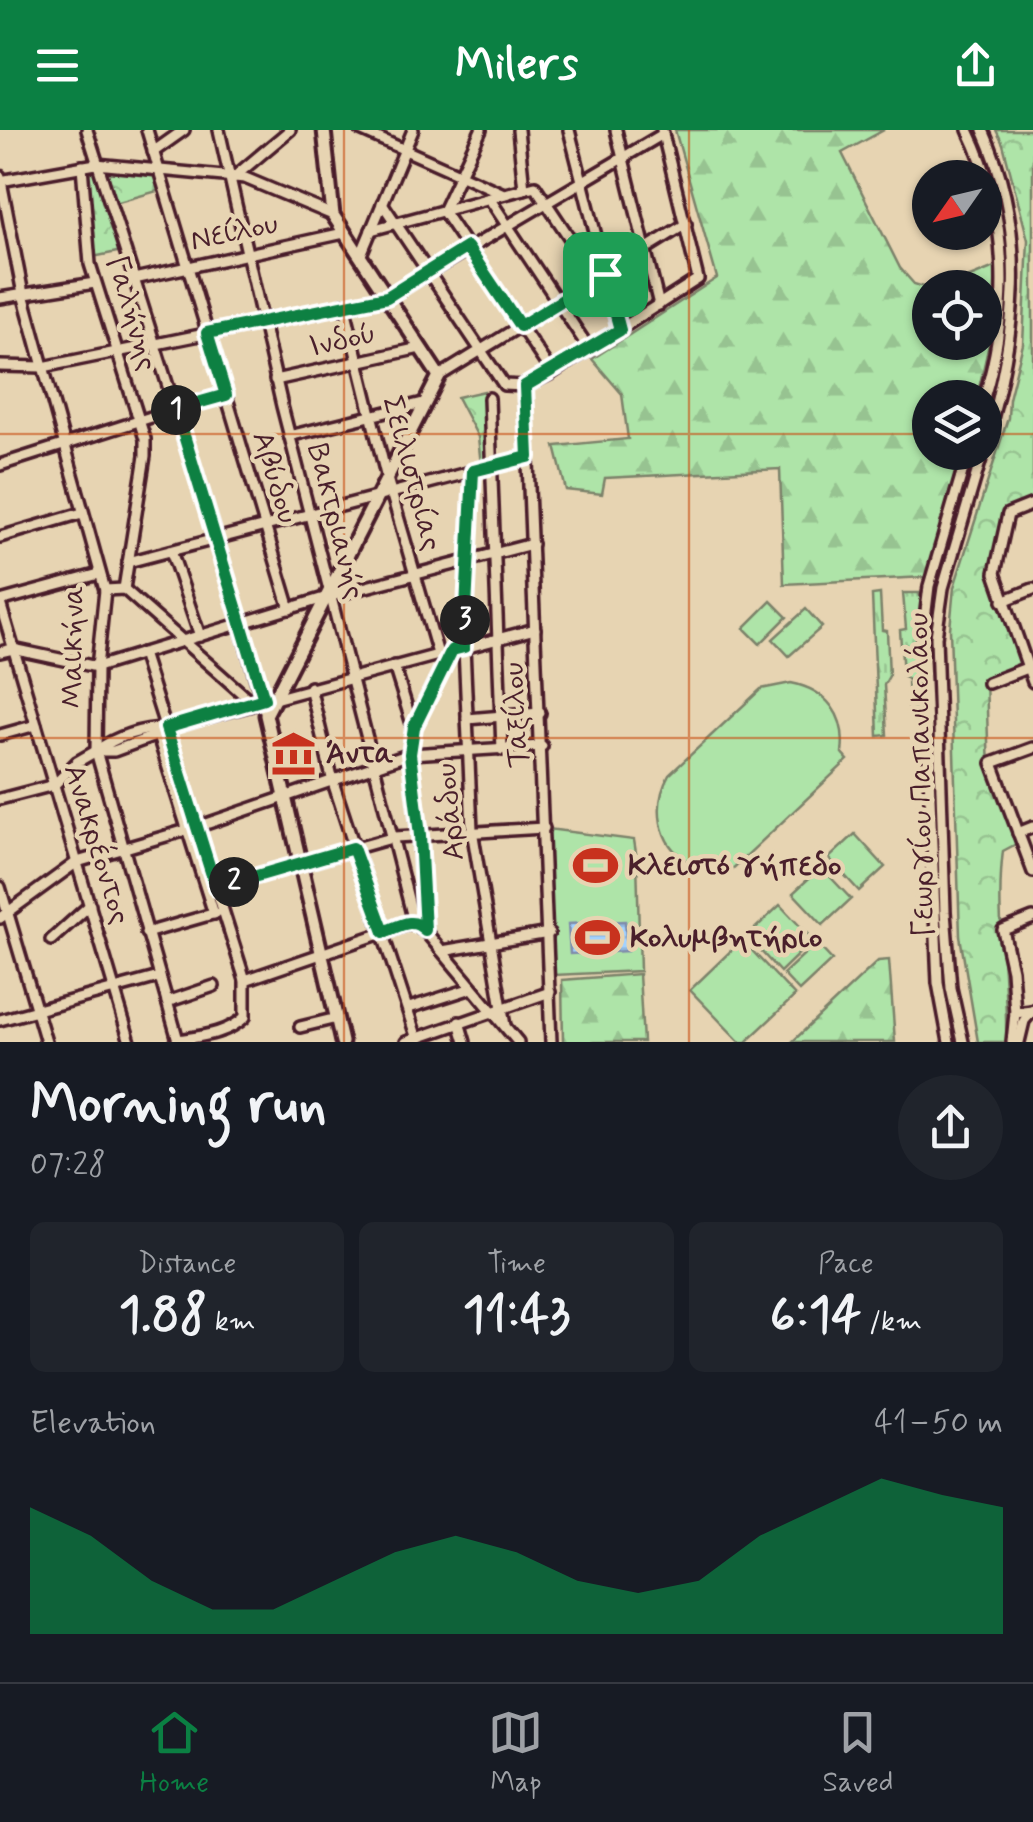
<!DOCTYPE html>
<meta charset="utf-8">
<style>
body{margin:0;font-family:Mynerve,sans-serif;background:#20242c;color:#f1f3f6;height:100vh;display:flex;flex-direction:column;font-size:38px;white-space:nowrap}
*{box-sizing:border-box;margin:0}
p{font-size:32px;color:#9ea1a6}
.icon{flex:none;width:55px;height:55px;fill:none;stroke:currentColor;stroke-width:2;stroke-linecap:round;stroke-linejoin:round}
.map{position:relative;height:912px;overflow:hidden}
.side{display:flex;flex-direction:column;background:#171b24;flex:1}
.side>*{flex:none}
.needle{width:65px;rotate:236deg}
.fabs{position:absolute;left:912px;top:30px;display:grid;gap:20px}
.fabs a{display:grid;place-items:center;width:90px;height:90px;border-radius:50%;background:#171b24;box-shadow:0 2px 8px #0004;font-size:50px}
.pin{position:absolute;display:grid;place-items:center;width:85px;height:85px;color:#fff;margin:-42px;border-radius:20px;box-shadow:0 5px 15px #0006}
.km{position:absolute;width:50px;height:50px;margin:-25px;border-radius:50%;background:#222;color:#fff;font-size:28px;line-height:50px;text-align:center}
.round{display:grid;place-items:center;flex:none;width:105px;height:105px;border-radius:52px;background:#20242c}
.head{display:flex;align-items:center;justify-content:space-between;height:170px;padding:0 30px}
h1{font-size:55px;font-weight:700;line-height:75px}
.stats{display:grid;grid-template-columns:repeat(3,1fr);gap:15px;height:170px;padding:10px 30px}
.stats div{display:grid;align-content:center;border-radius:15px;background:#20242c;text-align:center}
.stats b{font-size:50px;font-weight:700}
.stats small{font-size:28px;font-weight:400}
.stats p{font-size:28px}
.chart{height:280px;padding:20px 30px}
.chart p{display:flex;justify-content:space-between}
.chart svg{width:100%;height:180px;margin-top:10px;fill:#0b8043;opacity:.7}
header{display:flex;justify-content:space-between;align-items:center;height:130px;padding:0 30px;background:#0b8043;color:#fff;font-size:45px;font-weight:700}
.tabs{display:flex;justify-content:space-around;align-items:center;height:140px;border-top:2px solid #363941;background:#171b24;font-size:28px;color:#9ea1a6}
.tabs a{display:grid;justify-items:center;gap:5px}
.tabs .current{color:#0b8043}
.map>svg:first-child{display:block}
.grass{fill:url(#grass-tufts);stroke:#7c826a;stroke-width:2.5}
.forest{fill:url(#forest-firs);stroke:#7c826a;stroke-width:2.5}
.park{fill:url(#park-crowns);stroke:#7c826a;stroke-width:2.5}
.garden{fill:#aee4a8;stroke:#7c826a;stroke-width:2.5}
.water{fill:url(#water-rules);stroke:#7f8aaa;stroke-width:2.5}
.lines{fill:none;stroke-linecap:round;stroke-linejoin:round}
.minor-casing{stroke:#4a1f2b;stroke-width:16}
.tertiary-casing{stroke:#4a1f2b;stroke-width:19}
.minor{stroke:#e7d4b2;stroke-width:9}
.tertiary{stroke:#e7d4b2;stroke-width:11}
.route-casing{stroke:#fff;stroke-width:20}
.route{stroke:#0b8043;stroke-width:12}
.grid{fill:none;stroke:#c84d12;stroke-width:2.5;stroke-opacity:0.55}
.labels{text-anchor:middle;stroke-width:9;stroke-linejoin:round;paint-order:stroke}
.street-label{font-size:30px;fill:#4a1f2b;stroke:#e7d4b2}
.poi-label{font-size:30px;font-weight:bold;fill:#4a1f2b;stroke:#e7d4b2;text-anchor:start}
</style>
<header><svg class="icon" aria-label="menu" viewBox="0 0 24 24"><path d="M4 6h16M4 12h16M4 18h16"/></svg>Milers<svg class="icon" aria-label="share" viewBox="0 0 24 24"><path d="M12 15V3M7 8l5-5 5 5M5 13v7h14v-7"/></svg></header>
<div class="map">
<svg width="1033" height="912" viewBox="0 0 1033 912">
<defs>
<pattern id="grass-tufts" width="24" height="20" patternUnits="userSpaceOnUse" patternTransform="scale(2.5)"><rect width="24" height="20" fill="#aee4a8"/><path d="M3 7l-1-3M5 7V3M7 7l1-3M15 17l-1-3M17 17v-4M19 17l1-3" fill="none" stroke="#97c391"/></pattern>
<pattern id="forest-firs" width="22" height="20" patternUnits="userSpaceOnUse" patternTransform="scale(2.5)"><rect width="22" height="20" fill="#aee4a8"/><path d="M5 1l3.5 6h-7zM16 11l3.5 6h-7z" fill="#97c391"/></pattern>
<pattern id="park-crowns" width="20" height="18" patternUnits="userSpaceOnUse" patternTransform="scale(2.5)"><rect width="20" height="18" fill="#aee4a8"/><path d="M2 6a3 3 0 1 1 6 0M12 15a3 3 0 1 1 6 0" fill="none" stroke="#97c391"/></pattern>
<pattern id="water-rules" width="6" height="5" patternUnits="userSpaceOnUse" patternTransform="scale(2.5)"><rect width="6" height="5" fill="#a3d2ff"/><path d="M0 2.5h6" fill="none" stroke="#8eb4db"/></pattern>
</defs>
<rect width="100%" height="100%" fill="#e7d4b2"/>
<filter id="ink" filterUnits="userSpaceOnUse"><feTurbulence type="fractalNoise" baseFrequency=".01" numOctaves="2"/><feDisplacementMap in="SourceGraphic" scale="20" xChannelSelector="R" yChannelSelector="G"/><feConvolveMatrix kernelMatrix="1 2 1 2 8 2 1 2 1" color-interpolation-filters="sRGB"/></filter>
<g filter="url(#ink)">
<!-- grass -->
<g class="grass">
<path d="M903,463h16l3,8 -4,46 3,62 -12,1 -1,-30 -5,-5 -3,-45 6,-1z"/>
<path d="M880,464l2,36 5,1 2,45 -5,9 3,50 -9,1 -6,-141z"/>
</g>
<!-- forest -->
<g class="forest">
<path d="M675,0h209l-42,23 58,115 14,16 16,5v53h55v-54l-40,-1 52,-21 -5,65 -15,66 -47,1v54l31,1 -35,124 -142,7 -4,-115 -175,9 -3,16 -36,-4 -11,-44 73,-7 -6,-45 -30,-35 125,-81z"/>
<path d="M889,830l6,82h-103l86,-81z"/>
<path d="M639,844l4,68h-80l-1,-62z"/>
</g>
<!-- park -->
<g class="park">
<path d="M996,0h37v371l-28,9 -13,63 31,92 -37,14 3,93 29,71 -15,8c-8,64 5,127 3,191h-28l-18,-106 -10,-307 4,-42 54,-169 1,-19 14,-55 5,-104 -25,-96z"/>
<path d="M95,40l27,81 -29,6 -6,-86z"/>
<path d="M104,41l52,4 5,15 -46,13z"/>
<path d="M484,261l4,73 -7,1 -3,-28 -21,-40z"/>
</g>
<!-- garden -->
<g class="garden">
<path d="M771,471l16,16 -27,27 -16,-16z"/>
<path d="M806,479l16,18 -33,29 -16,-17z"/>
<path d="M791,553c36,7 56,33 51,70l6,7 -123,116c-12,-11 -23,-8 -37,-15 -31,-17 -35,-57 -19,-86l92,-86z"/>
<path d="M548,699l86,11 3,19 3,112 -86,4z"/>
<path d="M855,704l30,33 -26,24 -30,-33z"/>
<path d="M821,737l30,32 -28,26 -30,-32z"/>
<path d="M780,775l33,35 -33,32 -33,-36z"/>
<path d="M742,810l53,56 -49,46h-6l-50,-52z"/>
<path d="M816,813l16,17 -33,31 -16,-17z"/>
</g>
<!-- water -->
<path class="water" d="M625,791l2,30 -57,3 -2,-30z"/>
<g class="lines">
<defs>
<g id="minor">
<path d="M87,0l129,408 50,177"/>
<path d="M147,0l143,479"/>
<path d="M219,0l63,276 132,516"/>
<path d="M360,0l144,64"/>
<path d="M481,0l-38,81 109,162"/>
<path d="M518,0l6,59"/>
<path d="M569,0l51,200"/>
<path d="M616,0l43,175"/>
<path d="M968,0c41,84 43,179 16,268"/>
<path d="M983,0c47,104 33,209 2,314"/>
<path d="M153,22l31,-22"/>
<path d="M82,36l8,98 55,175v17l-21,133"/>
<path d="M0,46l23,118 82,296 -8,77 -1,84 82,289 -2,2"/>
<path d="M233,48l57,-48"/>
<path d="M0,51l96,-17 149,14 88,37"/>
<path d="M489,68l101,152"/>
<path d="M382,73l122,182 21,1 27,-13 146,-94 -36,-149"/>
<path d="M371,100l164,-44 62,93"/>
<path d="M360,127l53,-127"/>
<path d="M134,149l210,-46"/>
<path d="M0,168l95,-15"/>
<path d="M344,174l42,171 52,179"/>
<path d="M0,236l43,1 344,-70 276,-163"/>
<path d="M439,246l247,-152"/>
<path d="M275,250l145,-32"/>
<path d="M525,256l26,656"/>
<path d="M489,268l13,352"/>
<path d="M176,279l50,-14"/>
<path d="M289,306l134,-33"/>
<path d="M0,335l167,-53"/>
<path d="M473,341l-9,176 8,183 33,196"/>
<path d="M1033,374l-25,10 -13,59 38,109"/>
<path d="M0,407l82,-24"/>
<path d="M171,421l29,85"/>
<path d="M128,432l400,-105"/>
<path d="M105,460l19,-1 130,115"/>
<path d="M0,471l99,-27"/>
<path d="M1003,471l30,-12"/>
<path d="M0,473l130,439"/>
<path d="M0,522l13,-3 84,18 227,-69 208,-54"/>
<path d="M142,523l103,327v37c-18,17 -43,19 -67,23"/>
<path d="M394,536l19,61"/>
<path d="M988,553l44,-17"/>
<path d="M310,557l23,95 85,260"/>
<path d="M467,589l73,-6"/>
<path d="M0,605l36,-10"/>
<path d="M158,606l56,178"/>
<path d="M1033,618l-41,15 41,109"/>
<path d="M96,621c19,-14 45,-23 70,-23l369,-99"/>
<path d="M0,669l54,-14 23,-23 19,-11h18l46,-17"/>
<path d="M1018,703l15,-6"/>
<path d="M0,757l46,155"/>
<path d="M207,760l188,-53 149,-9"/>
<path d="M0,788l77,-56 120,-35 213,-73 132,-8"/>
<path d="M425,801l-6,-96 -9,-81 3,-27 38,-76"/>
<path d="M146,803l70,-20"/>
<path d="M51,810l39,-35"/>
<path d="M442,821l107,-18"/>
<path d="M245,850l169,-58 11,9 93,111"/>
<path d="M167,872l47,-16"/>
<path d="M409,878l63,-20"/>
<path d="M1032,881l-17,2 -3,-43 -9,-40 30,-12"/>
<path d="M0,890l159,-43"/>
<path d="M459,892l6,20"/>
<path d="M300,897l37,-9"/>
<path d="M406,912l144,-50"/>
<path d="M949,912l-11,-59 -15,-347 6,-50 39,-134"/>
<path d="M963,912l-12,-54 -6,-76 -9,-275 7,-49 40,-136"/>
<path d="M1012,912l3,-29"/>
<path d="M1019,912l5,-21 9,-11"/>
</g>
<path id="tertiary" d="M324,0l9,85 106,161 -173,339 76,327"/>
</defs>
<!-- minor casing -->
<use href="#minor" class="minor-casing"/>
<!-- tertiary casing -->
<use href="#tertiary" class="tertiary-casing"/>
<!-- minor -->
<use href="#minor" class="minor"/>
<!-- tertiary -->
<use href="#tertiary" class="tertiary"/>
</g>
</g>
<g class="lines" filter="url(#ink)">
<defs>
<path id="route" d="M467,117l53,79 85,-52 15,56 -95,56 3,71 -55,14 -9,176 -12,3 -38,77 -4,27 10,81 5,95c-13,-14 -25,-4 -41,2l-31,-84 -137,40 -50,-160 98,-29 -88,-290 50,-14 -19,-62 180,-36z"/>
</defs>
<!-- route casing -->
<use href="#route" class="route-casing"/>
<!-- route -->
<use href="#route" class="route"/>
</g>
<!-- grid -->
<path class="grid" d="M344,0v912M689,0v912M0,304h930M985,304h48M0,608h1033"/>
<!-- icons -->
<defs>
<symbol id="museum-bare" viewBox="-9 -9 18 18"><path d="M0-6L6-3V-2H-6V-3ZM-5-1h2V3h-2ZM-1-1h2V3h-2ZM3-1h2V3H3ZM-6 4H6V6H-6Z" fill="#c8321e" stroke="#e7d4b2" stroke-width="2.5" paint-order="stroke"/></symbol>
<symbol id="stadium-bare" viewBox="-9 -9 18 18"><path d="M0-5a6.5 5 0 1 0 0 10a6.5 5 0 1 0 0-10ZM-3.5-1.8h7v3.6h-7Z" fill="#c8321e" stroke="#e7d4b2" stroke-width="2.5" paint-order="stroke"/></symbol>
</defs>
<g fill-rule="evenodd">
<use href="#museum-bare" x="262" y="592" width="63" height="63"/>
<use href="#stadium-bare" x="564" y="704" width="63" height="63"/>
<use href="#stadium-bare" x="566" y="776" width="63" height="63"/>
</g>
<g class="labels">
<!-- street labels -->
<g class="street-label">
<text transform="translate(234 101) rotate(-12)" y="10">Νείλου</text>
<text transform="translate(133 183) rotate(74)" y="10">Γαλήνης</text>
<text transform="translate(342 209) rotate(-13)" y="10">Ινδού</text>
<text transform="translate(413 343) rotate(75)" y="10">Σειλιστρίας</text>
<text transform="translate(276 347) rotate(73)" y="10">Αβύδου</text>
<text transform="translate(337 391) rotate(76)" y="10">Βακτριανής</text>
<text transform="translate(72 517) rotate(-89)" y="10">Μαικήνα</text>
<text transform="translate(515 585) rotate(-93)" y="10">Ταξίλου</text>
<text transform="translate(920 645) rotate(-91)" y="10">Γεωργίου Παπανικολάου</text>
<text transform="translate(449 682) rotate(-95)" y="10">Αράδου</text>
<text transform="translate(98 714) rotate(73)" y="10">Ανακρέοντος</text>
</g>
<!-- poi labels -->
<g class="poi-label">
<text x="326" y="633">Άντα</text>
<text x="628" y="745">Κλειστό γήπεδο</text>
<text x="630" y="817">Κολυμβητήριο</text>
</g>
</g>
</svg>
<div class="fabs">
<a><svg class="needle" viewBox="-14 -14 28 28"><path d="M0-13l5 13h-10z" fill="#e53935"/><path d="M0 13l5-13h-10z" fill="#9ea1a6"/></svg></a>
<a><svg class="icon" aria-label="locate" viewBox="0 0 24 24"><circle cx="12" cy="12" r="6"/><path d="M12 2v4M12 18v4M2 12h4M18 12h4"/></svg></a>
<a><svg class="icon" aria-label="layers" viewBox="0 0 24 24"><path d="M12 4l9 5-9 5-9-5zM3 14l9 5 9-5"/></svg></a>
</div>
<div class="pin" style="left:605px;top:144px;background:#1e9e55"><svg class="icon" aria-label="arrive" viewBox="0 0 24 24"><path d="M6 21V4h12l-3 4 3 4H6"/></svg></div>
<b class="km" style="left:176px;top:280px">1</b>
<b class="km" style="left:234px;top:752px">2</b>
<b class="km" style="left:465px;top:490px">3</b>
</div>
<section class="side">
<div class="head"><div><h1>Morning run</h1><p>07:28</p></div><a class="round"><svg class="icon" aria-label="share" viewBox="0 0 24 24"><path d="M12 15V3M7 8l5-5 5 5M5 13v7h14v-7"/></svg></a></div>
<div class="stats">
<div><p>Distance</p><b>1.88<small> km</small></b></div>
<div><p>Time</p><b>11:43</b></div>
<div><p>Pace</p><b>6:14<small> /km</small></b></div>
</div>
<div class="chart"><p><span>Elevation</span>41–50 m</p>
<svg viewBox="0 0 160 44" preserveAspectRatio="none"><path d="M0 44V13L10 20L20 31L30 38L40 38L50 31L60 24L70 20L80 24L90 31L100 34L110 31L120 20L130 13L140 6L150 10L160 13V44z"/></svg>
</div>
</section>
<nav class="tabs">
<a class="current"><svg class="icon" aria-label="home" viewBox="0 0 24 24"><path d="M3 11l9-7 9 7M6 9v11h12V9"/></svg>Home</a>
<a><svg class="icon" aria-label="map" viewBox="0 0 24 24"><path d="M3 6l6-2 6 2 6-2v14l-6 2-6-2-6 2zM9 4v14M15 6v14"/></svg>Map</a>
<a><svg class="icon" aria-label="saved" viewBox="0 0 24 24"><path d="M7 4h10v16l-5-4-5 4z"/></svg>Saved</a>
</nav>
